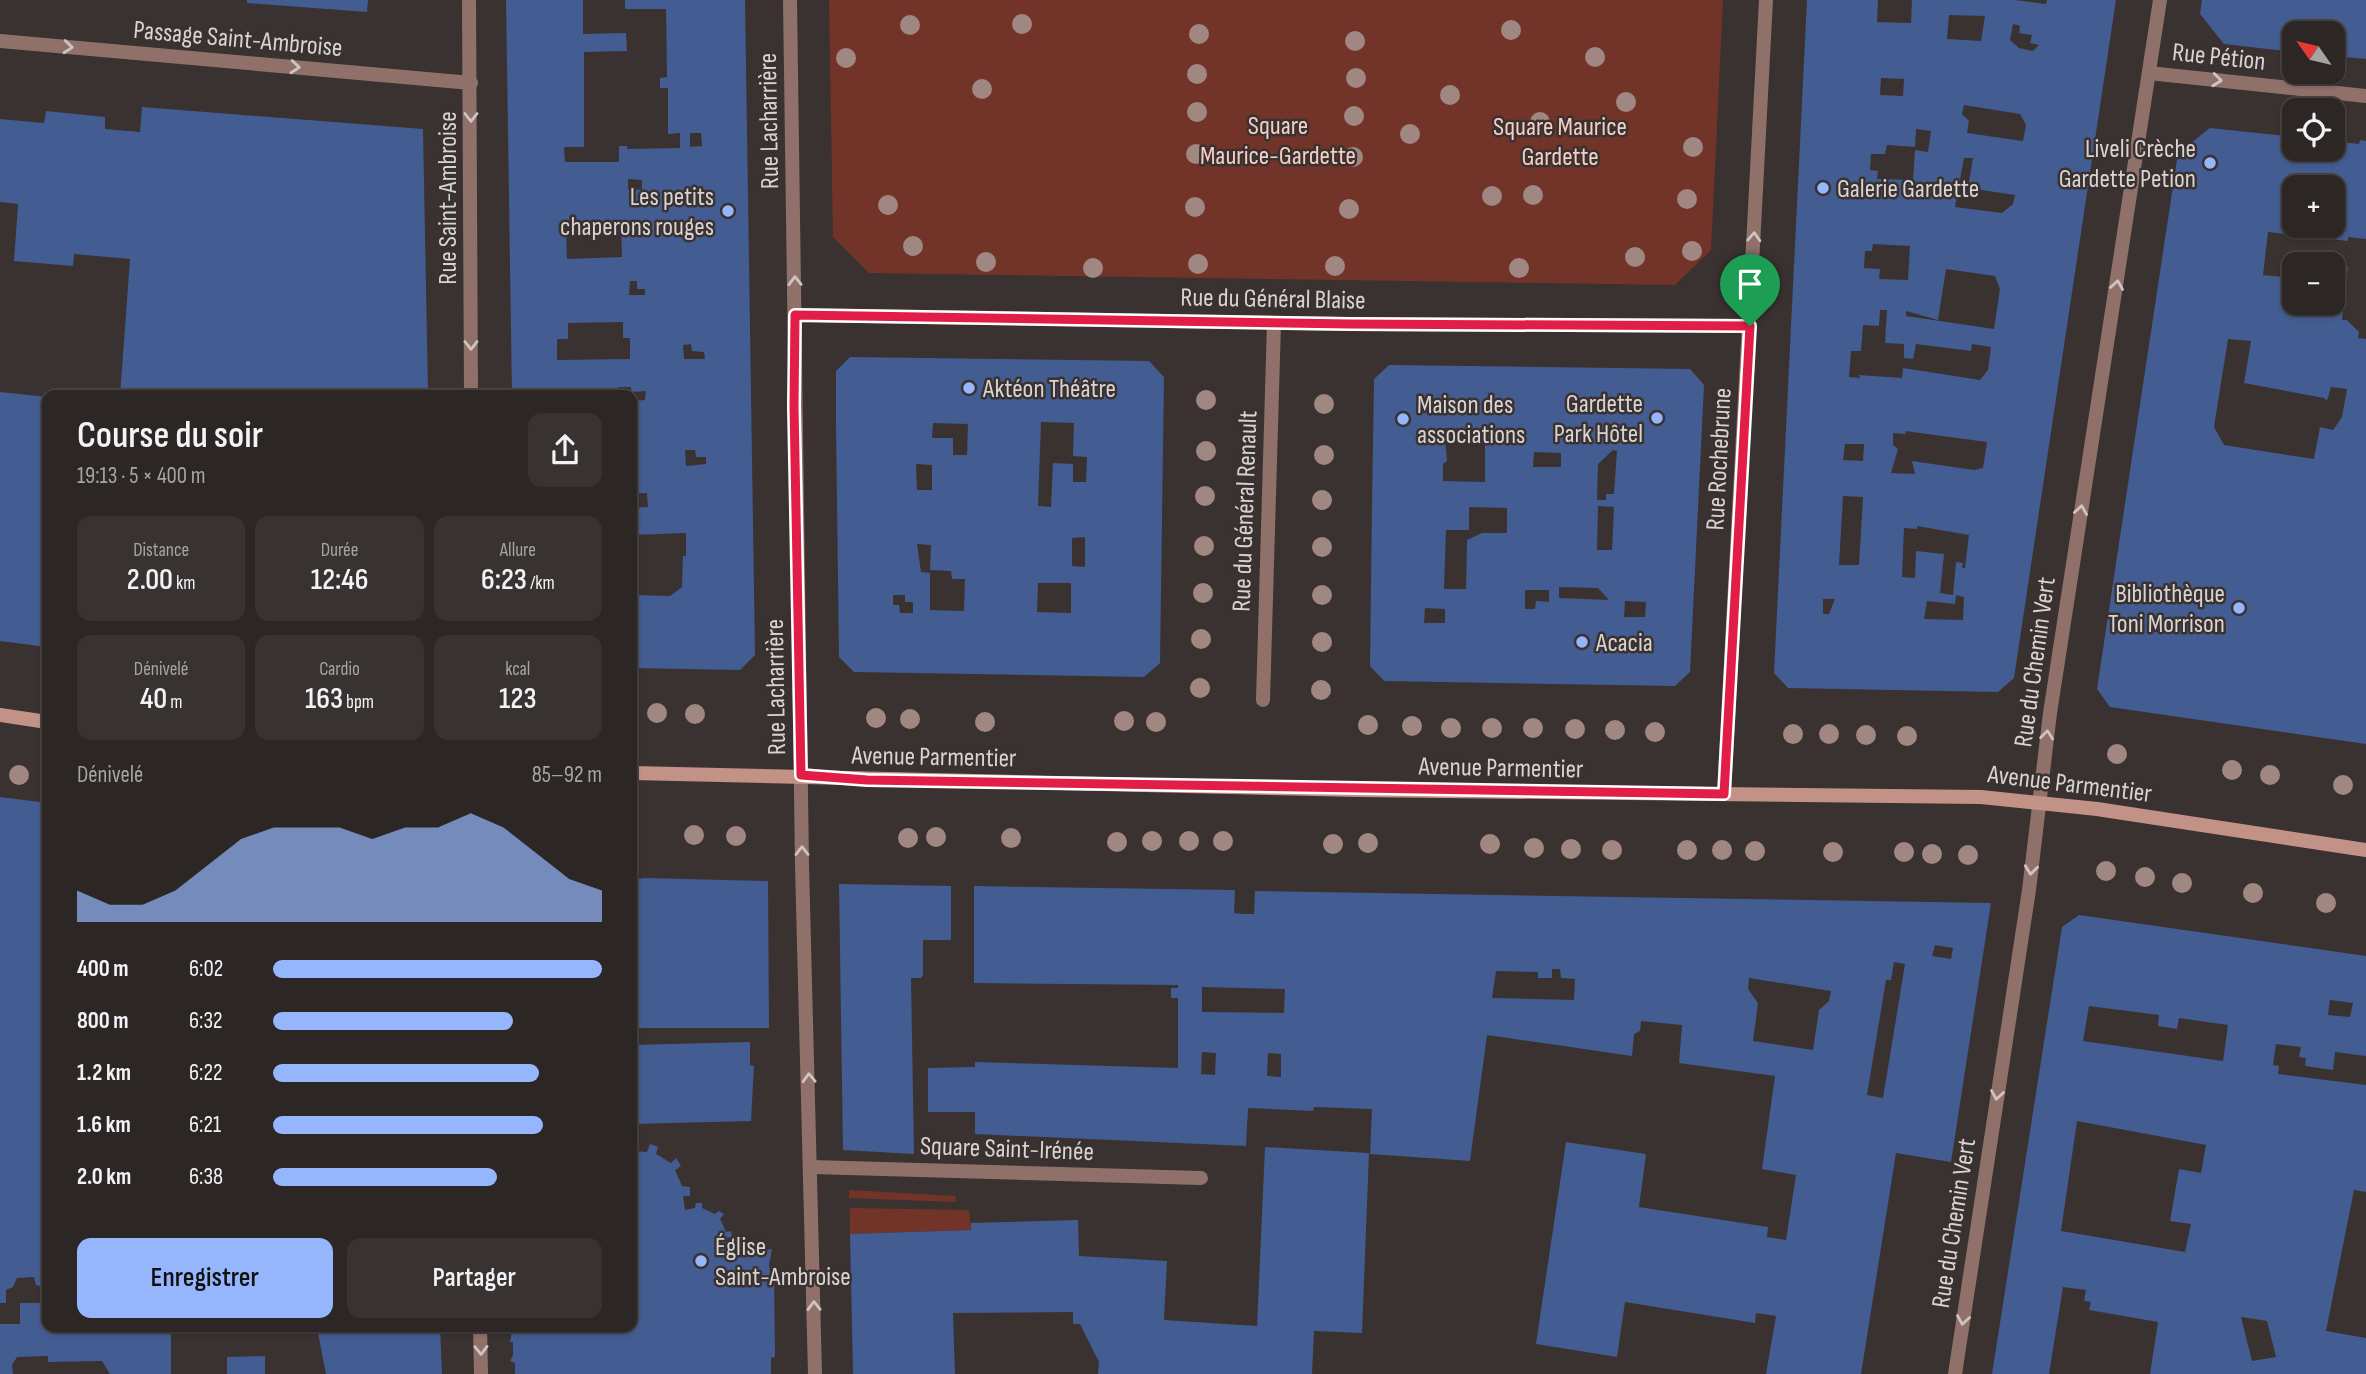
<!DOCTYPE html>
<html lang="fr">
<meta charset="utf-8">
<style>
body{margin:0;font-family:"Sofia Sans Condensed",sans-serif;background:#383231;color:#f1f3f6;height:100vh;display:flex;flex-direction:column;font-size:26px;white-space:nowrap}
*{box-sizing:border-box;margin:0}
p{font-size:23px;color:#a6a5a6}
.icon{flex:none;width:38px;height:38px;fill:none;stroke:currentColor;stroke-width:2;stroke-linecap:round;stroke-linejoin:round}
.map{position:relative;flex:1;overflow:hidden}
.sheet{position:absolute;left:42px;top:390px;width:595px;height:942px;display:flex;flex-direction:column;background:#2c2624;border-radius:14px;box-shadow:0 2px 5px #0004,0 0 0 2px #484341}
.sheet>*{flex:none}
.needle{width:46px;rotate:304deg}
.fabs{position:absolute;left:2282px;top:21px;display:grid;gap:14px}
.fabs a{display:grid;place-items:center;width:63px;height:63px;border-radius:14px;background:#2c2624;box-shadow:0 2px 5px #0004,0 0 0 2px #484341;font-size:35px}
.pin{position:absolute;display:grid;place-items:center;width:60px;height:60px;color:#fff;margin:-72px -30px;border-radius:50% 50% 50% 0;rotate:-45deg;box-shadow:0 0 7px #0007}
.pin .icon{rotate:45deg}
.round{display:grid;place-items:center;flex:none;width:74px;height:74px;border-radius:14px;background:#383231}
.head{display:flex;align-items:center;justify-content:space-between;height:119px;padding:0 35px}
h1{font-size:38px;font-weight:600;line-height:52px}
.metrics{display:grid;grid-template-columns:repeat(3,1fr);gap:10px;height:119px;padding:7px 35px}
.metrics div{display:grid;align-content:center;border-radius:14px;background:#383231;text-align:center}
.metrics b{font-size:30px;font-weight:600}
.metrics small{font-size:19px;font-weight:400}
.metrics p{font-size:19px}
.chart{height:196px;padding:14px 35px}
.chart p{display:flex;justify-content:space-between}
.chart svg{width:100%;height:126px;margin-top:7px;fill:#95b6fd;opacity:.7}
.action{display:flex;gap:14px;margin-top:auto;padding:14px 35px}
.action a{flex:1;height:80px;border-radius:14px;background:#95b6fd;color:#111;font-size:28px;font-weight:600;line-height:80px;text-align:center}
.action a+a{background:#383231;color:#f1f3f6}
ul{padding:0 35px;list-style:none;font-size:23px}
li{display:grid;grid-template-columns:112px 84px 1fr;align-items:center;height:52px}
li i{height:18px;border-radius:9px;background:#95b6fd}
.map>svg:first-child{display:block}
.green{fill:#723428}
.building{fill:#435c91;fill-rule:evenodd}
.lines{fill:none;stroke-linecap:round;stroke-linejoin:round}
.lane{stroke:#90716a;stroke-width:14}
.street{stroke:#90716a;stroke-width:14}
.secondary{stroke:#c39287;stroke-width:14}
.tree{fill:#a18781}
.oneway{stroke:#cec5c3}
.route-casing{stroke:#fff;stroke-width:14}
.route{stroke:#e11d48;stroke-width:9}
.poi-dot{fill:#95b6fd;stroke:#3a3230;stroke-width:2.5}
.labels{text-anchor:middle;stroke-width:5;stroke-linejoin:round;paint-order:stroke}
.street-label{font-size:26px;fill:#d9d4d3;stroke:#3a3230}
.park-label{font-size:26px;fill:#f6cdc4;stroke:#3a3230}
.poi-label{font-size:26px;fill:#d9d4d3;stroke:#3a3230;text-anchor:start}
</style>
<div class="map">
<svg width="2366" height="1374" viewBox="0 0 2366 1374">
<rect width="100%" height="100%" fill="#3a3230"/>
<!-- green -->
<g class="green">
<path d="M829,0h894l-12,250 -36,35 -806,-12 -36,-36z"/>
<path d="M849,1190l107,6 -1,6 -106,-4z"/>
<path d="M850,1208l119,2 2,20 -121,4z"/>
</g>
<!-- building -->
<g class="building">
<path d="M247,0h121l-1,12 -120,-9z"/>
<path d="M506,0h77v34l43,-1 1,18 -43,1v95h-20l1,15h54v-16h8v3l53,-1v-15l-12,1v-46h-8v-10l7,-1 -1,-68h-41v-9h120l10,655 -15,15 -108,-2v-73l38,1 12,-9 1,-31h3v-23l-54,2v-27l16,-1 -1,-14h-15v-92l13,-1 1,-9 -15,1v-5h-13v9h-106zM690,133h11l1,13 -12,1zM628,179l14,1v10l-14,-1zM621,226l1,31 -55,2 -1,-31zM630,281h7v8h8v6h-16zM623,322v16h7v21l-73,1v-21h11v-16zM691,344l1,7 12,1 1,7h-21l-1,-14zM685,450h10l1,7h10v7l-20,2z"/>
<path d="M1807,0h71l-1,22 34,1 1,-23h103l31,4 1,-4h69l-102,678 -16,14 -210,-4 -14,-15zM1949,15l36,1 -4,25 -34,-2zM2013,24l7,2 -1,7 13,2 -2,8 9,2 -6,6 -14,-3 -9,-8zM1881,78l23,1 -1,17 -23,-1zM1964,105l56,9 6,11 -3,16 -56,-8 2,-12 -7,-7zM1916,129l15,2 -3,21 -13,-2 -2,30 -36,-1 1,-8 -8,-1 1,-16h14l2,-9 28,2zM1964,158h9l-5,30 47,7 -2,9 -11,9 -47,-6zM1873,244l37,2 -2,34 -29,-1 1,-10 -16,-1 1,-17h7zM1946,269l49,7 5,13 -6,40 -88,-13v-5l32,9zM1880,310h7l-2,33 19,1v14l9,1 3,-15 55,7 1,-7 19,3 -3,23 -8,10 -77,-12 -1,10 -43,-3 1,3 -11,-1 2,-26h10l2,-26 16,1zM1905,431l82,11 -4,26 -9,2 -62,-9 3,13 -24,-1 7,-24 -5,-4v-12l13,1zM1845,444h19l-1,17 -20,-1zM1843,496l20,1 -4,68h-20zM1917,526l52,9 -4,33h-3l1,-5 -7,-1 -3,33 -13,-2 4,-39 -28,-3 -1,27 -13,-1 2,-49 13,1zM1956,595l8,2 -1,23 -39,-1 3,-18 28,3zM1823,599h12l-6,15h-6z"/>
<path d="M2202,0h164v59l-33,-3v-23h-39v19l-70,-8 -24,-30z"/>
<path d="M142,107l281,22 5,264 -58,-3v6h-250l10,-137 -56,-5 -1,12 -59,-5 4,-57 -18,-2v-83l44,4 2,-12 59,6v12l35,3z"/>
<path d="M2210,128l84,9v12h39v-8l26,3 1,-4 6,1v98l-18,-2v4l-80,-9 -5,43 31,3v25h39v-37l15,1 -6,53h5l12,12 -1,6 8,1v405l-256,-37 -13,-18 81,-536zM2294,187h39v39h-39zM2228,339l23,2 -7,42 80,15 3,3 4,-14 16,2 -5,28 -9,13 -13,-3 -6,32 -90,-14 -10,-18z"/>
<path d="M850,357l299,4 15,16 -4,286 -16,14 -290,-5 -15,-15 -3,-233v-53zM1041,422l33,1 -1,33 14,1 -1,25h-13v-18l-20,-1 -2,44 -13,-1zM933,423l35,1 -1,31h-14v-17h-21zM916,464l16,1v25h-15zM1085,537v30l-13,-1v-28zM917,544l14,1 -1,25 21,1 1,8h13l-1,32 -34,-1v-37l-9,-1zM1038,583h33v30l-34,-1zM893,595h12v7h8v11h-13l-1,-8h-6z"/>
<path d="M1389,365l301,4 14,16 -14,287 -15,14 -291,-5 -14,-15 2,-161 2,-126zM1444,428l41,1v53l-42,-1v-17l4,-3zM1613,450l4,1 -3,43h-8v6h-9l1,-36zM1534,452l27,1v14h-28zM1598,506l16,1 -2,43h-15zM1469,507l38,1v25h-25l-15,7 -1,49h-22l2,-59h23zM1559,587l39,1 11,12 -50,-2zM1525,590h24v12l-13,-1 -1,8h-10zM1625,601l21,1 -1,15h-21zM1425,608l20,1v14h-21z"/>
<path d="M0,392l47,5v250l-47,-6z"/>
<path d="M0,797l47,6v485l-11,-3 -2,-8 -17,1 -4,9 -7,3v13h-6z"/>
<path d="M645,878l123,3 1,147h-137v-148z"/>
<path d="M839,884l112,2v54h-28v35l-2,3h-10l3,176 -71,-4z"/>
<path d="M974,886l261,4 -1,23 10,1h10l1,-23 736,12 -40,259 -55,-9 -35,221h-95l10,-58 -20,-3 -1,10 -130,-21 -8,55 -81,-13 30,-202 80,12 -7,53 129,20 -1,10 19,3 10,-65 -34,-6 13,-93 -96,-13 3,-38 -41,-4 -1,10 -6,3 -2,22 -145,-21 -17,126 -100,-7 2,-45 -58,-2 -1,4 -65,-3 -2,38 -271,-12v-22h-47v-44l47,-1v-5l203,6v-70h-7v-10h7v-3l-204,-2zM1935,945l18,3 -2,11 -19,-3zM1894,962l11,2 -22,134 -16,-3 19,-115h5zM1552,969h8l1,9 14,1 -1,21 -82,-2 4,-27 42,1v6h14zM1749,978l82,13 -2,10 -10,9 -6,40 -60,-9 5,-38 -10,-14zM1202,987l83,2 -1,24 -82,-1zM1202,1052l14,1 -1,22 -14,-1zM1268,1053l13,1v23l-14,-1z"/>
<path d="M2079,915l287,41v100l-31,-4 -2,18 -28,-4 1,-8 -7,-1 2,-10 -25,-3 -3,21 6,1 -1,8 88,11v107l-12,-2 -28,141 40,7v36h-216l8,-52 -69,-12 2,-8 -7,-1 2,-11 -23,-3 -14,87h-57l70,-447zM2330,1000l23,3 -3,14 -22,-2zM2089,1006l70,9 -1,11 19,3 2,-11 49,7 -5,36 -140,-20zM2077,1121l129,24 -5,28 -22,-4 -9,52 21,3 -6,28 -124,-21zM2241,1317l26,4 9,36 -24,4z"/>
<path d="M750,1042v23l4,1 -3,55 -119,3v-79z"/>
<path d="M650,1144l8,3 -2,7 15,9 5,-5 5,8 -6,4 7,16 8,1v9h-7l2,14 10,-2 1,-5h6v5l13,6 4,-3 5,3 -4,5 6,13 5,-1 1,6 -5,1 -3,11 17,2v-6l9,-4 4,4 -1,7 19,-3 -3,15 1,8 4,1 1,84 -4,1v16h-256v-11l-5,-2 3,-6v-13h-3l3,-16h119v-175l15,1z"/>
<path d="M1265,1147l104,6 -7,180 -48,-2 -2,43h-214l1,-12 -19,-38h-7v-12l-120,1 2,61h-102l-3,-140 121,-4v-7l107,-3 1,36 88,5 -3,59 93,6z"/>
<path d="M20,1303h27v23h124v48h-61l-8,-13 -54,1v-6l-31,1 -5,8 1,9h-13v-50h20z"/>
<path d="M440,1326l2,48h-116l-9,-46z"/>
<path d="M265,1356v18h-38v-17z"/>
</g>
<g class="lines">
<!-- lane -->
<path class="lane" d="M811,1167l390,11"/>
<!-- street -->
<g class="street">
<path d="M469,0l2,396"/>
<path d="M790,0l12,865 13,509"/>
<path d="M0,41l471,42"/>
<path d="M2149,73l217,23"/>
<path d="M795,315l555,9 400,2"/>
<path d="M1263,700l11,-377"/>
<path d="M1724,794l42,-794"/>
<path d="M480,1326l1,48"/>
<path d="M1955,1374l74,-484 21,-177 110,-713"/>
</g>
<!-- secondary -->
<g class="secondary">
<path d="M0,715l47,7"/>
<path d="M632,773l727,17 622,7 116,12 269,41"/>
</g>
</g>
<!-- trees -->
<g class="tree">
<circle cx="1022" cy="24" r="10"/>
<circle cx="910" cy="25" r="10"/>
<circle cx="1511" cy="30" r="10"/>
<circle cx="1199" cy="34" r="10"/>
<circle cx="1355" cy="41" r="10"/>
<circle cx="1595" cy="57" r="10"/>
<circle cx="846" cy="58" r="10"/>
<circle cx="1197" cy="74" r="10"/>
<circle cx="1356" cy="78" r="10"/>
<circle cx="982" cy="89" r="10"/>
<circle cx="1450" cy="95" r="10"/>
<circle cx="1626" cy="102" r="10"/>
<circle cx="1197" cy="112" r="10"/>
<circle cx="1354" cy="116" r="10"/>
<circle cx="1540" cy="122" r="10"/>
<circle cx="1410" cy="134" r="10"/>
<circle cx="1693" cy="147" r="10"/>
<circle cx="1196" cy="154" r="10"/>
<circle cx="1353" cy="157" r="10"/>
<circle cx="1533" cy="195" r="10"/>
<circle cx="1492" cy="196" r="10"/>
<circle cx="1687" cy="199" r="10"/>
<circle cx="888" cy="205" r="10"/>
<circle cx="1195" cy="207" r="10"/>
<circle cx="1349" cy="209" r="10"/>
<circle cx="913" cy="246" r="10"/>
<circle cx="1692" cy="251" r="10"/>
<circle cx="1635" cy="257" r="10"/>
<circle cx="986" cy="262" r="10"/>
<circle cx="1198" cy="264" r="10"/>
<circle cx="1335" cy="266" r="10"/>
<circle cx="1093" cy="268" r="10"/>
<circle cx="1519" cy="268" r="10"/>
<circle cx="1206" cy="400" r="10"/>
<circle cx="1324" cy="404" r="10"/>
<circle cx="1206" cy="451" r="10"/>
<circle cx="1324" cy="455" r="10"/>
<circle cx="1205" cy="496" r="10"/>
<circle cx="1322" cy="500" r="10"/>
<circle cx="1204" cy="546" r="10"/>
<circle cx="1322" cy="547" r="10"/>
<circle cx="1203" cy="593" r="10"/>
<circle cx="1322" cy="595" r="10"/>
<circle cx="1201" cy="639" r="10"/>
<circle cx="1322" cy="642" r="10"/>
<circle cx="1200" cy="688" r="10"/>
<circle cx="1321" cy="690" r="10"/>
<circle cx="657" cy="713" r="10"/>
<circle cx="695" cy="714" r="10"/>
<circle cx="876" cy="718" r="10"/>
<circle cx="910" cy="719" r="10"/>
<circle cx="1124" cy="721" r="10"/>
<circle cx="985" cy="722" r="10"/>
<circle cx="1156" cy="722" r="10"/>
<circle cx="1368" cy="725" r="10"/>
<circle cx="1412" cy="726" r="10"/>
<circle cx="1451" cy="728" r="10"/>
<circle cx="1492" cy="728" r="10"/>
<circle cx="1533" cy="728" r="10"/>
<circle cx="1575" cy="729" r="10"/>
<circle cx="1615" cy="730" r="10"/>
<circle cx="1655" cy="732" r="10"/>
<circle cx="1793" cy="734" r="10"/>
<circle cx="1829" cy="734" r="10"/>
<circle cx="1866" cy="735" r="10"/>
<circle cx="1907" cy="736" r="10"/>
<circle cx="2117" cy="754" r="10"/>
<circle cx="2232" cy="770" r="10"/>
<circle cx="19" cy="775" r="10"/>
<circle cx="2270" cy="775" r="10"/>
<circle cx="2343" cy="785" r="10"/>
<circle cx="694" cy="835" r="10"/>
<circle cx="736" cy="836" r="10"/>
<circle cx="936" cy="837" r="10"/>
<circle cx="908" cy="838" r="10"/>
<circle cx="1011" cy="838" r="10"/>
<circle cx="1152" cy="841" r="10"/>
<circle cx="1189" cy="841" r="10"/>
<circle cx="1223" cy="841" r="10"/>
<circle cx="1117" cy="842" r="10"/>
<circle cx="1368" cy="843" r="10"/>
<circle cx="1333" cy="844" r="10"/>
<circle cx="1490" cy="844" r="10"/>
<circle cx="1534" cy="848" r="10"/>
<circle cx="1571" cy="849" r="10"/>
<circle cx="1612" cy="850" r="10"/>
<circle cx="1687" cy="850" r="10"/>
<circle cx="1722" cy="850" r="10"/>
<circle cx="1755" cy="851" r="10"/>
<circle cx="1833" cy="852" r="10"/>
<circle cx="1904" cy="852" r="10"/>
<circle cx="1932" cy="854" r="10"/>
<circle cx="1968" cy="855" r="10"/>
<circle cx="2106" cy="871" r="10"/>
<circle cx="2145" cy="877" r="10"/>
<circle cx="2182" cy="883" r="10"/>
<circle cx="2253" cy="893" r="10"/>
<circle cx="2326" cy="903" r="10"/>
</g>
<!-- one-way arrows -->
<defs><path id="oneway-chevron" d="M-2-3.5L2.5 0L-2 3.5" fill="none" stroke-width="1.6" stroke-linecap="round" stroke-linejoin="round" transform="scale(1.75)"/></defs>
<g class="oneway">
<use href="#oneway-chevron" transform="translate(68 47) rotate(5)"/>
<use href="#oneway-chevron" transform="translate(295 67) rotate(5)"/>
<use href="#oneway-chevron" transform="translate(2217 80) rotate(6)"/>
<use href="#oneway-chevron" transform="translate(471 117) rotate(90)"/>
<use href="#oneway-chevron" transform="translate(1754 237) rotate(-87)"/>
<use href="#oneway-chevron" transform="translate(795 281) rotate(-91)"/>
<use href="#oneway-chevron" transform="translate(2117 285) rotate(-81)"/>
<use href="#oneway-chevron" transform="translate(471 345) rotate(90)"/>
<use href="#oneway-chevron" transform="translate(2081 510) rotate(-81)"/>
<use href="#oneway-chevron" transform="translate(2047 735) rotate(-84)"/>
<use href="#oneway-chevron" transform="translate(802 851) rotate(-90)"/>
<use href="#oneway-chevron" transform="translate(2031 870) rotate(97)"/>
<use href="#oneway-chevron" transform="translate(809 1078) rotate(-92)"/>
<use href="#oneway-chevron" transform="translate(1997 1095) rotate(99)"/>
<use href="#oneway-chevron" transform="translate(814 1306) rotate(-91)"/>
<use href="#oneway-chevron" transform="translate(1963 1320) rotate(99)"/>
<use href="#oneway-chevron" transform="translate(481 1350) rotate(89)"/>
</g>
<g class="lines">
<defs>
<path id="route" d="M795,315l555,9 400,2 -26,468 -857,-14 -66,-5 -7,-369z"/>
</defs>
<!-- route casing -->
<use href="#route" class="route-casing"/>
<!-- route -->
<use href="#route" class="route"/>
</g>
<!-- markers -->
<g class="poi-dot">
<circle cx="2210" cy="163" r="7"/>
<circle cx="1823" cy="188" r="7"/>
<circle cx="728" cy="211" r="7"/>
<circle cx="969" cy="388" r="7"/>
<circle cx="1657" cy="418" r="7"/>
<circle cx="1403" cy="419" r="7"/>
<circle cx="2239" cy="608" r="7"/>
<circle cx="1582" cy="642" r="7"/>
<circle cx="701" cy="1261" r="7"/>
</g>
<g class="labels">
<!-- street labels -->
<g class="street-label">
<text transform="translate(238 38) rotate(5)" y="9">Passage Saint-Ambroise</text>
<text transform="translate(2219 56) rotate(6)" y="9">Rue Pétion</text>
<text transform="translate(768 121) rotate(-91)" y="9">Rue Lacharrière</text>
<text transform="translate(447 198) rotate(-90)" y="9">Rue Saint-Ambroise</text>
<text transform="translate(1273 298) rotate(1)" y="9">Rue du Général Blaise</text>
<text transform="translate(1718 459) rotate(-87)" y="9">Rue Rochebrune</text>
<text transform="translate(1244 511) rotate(-88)" y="9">Rue du Général Renault</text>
<text transform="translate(2034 662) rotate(-82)" y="9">Rue du Chemin Vert</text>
<text transform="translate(775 687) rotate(-91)" y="9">Rue Lacharrière</text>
<text transform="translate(934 756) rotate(1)" y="9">Avenue Parmentier</text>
<text transform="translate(1501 767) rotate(1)" y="9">Avenue Parmentier</text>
<text transform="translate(2070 783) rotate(7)" y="9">Avenue Parmentier</text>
<text transform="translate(1007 1148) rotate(2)" y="9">Square Saint-Irénée</text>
<text transform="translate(1953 1223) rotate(-81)" y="9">Rue du Chemin Vert</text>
</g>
<!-- park labels -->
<g class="park-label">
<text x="1278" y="134">Square<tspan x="1278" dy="30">Maurice-Gardette</tspan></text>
<text x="1560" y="135">Square Maurice<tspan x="1560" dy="30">Gardette</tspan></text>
</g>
<!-- poi labels -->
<g class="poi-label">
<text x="2196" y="157" text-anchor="end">Liveli Crèche<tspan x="2196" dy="30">Gardette Petion</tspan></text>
<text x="1837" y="197">Galerie Gardette</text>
<text x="714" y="205" text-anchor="end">Les petits<tspan x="714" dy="30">chaperons rouges</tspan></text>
<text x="983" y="397">Aktéon Théâtre</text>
<text x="1643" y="412" text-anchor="end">Gardette<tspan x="1643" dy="30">Park Hôtel</tspan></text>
<text x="1417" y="413">Maison des<tspan x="1417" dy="30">associations</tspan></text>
<text x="2225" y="602" text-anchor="end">Bibliothèque<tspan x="2225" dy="30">Toni Morrison</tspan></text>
<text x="1596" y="651">Acacia</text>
<text x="715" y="1255">Église<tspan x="715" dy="30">Saint-Ambroise</tspan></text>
</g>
</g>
</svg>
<div class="fabs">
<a><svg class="needle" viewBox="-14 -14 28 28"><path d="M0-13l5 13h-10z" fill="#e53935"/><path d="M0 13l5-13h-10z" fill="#a6a5a6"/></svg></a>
<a><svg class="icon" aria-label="locate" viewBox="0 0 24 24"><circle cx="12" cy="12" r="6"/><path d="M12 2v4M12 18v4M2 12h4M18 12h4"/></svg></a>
<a>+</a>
<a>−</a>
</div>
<div class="pin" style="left:1750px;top:326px;background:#1e9e55"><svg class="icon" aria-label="arrive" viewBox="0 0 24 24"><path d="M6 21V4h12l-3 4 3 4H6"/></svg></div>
<section class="sheet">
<div class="head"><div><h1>Course du soir</h1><p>19:13 · 5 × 400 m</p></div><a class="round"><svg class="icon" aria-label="share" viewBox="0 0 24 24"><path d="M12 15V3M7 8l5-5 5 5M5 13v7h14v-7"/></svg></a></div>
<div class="metrics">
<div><p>Distance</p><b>2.00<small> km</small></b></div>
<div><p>Durée</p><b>12:46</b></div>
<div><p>Allure</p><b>6:23<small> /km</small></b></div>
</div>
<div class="metrics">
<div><p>Dénivelé</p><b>40<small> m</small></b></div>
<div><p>Cardio</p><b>163<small> bpm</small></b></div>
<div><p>kcal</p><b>123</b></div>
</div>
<div class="chart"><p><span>Dénivelé</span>85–92 m</p>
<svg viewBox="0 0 160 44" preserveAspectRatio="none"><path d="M0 44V33L10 38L20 38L30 33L40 24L50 15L60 11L70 11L80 11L90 15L100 11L110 11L120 6L130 11L140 20L150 29L160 33V44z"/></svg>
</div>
<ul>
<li><b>400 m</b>6:02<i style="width:100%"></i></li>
<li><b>800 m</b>6:32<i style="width:73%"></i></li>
<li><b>1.2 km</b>6:22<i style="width:81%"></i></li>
<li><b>1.6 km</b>6:21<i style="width:82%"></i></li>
<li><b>2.0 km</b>6:38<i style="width:68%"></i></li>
</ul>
<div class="action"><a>Enregistrer</a><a>Partager</a></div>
</section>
</div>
